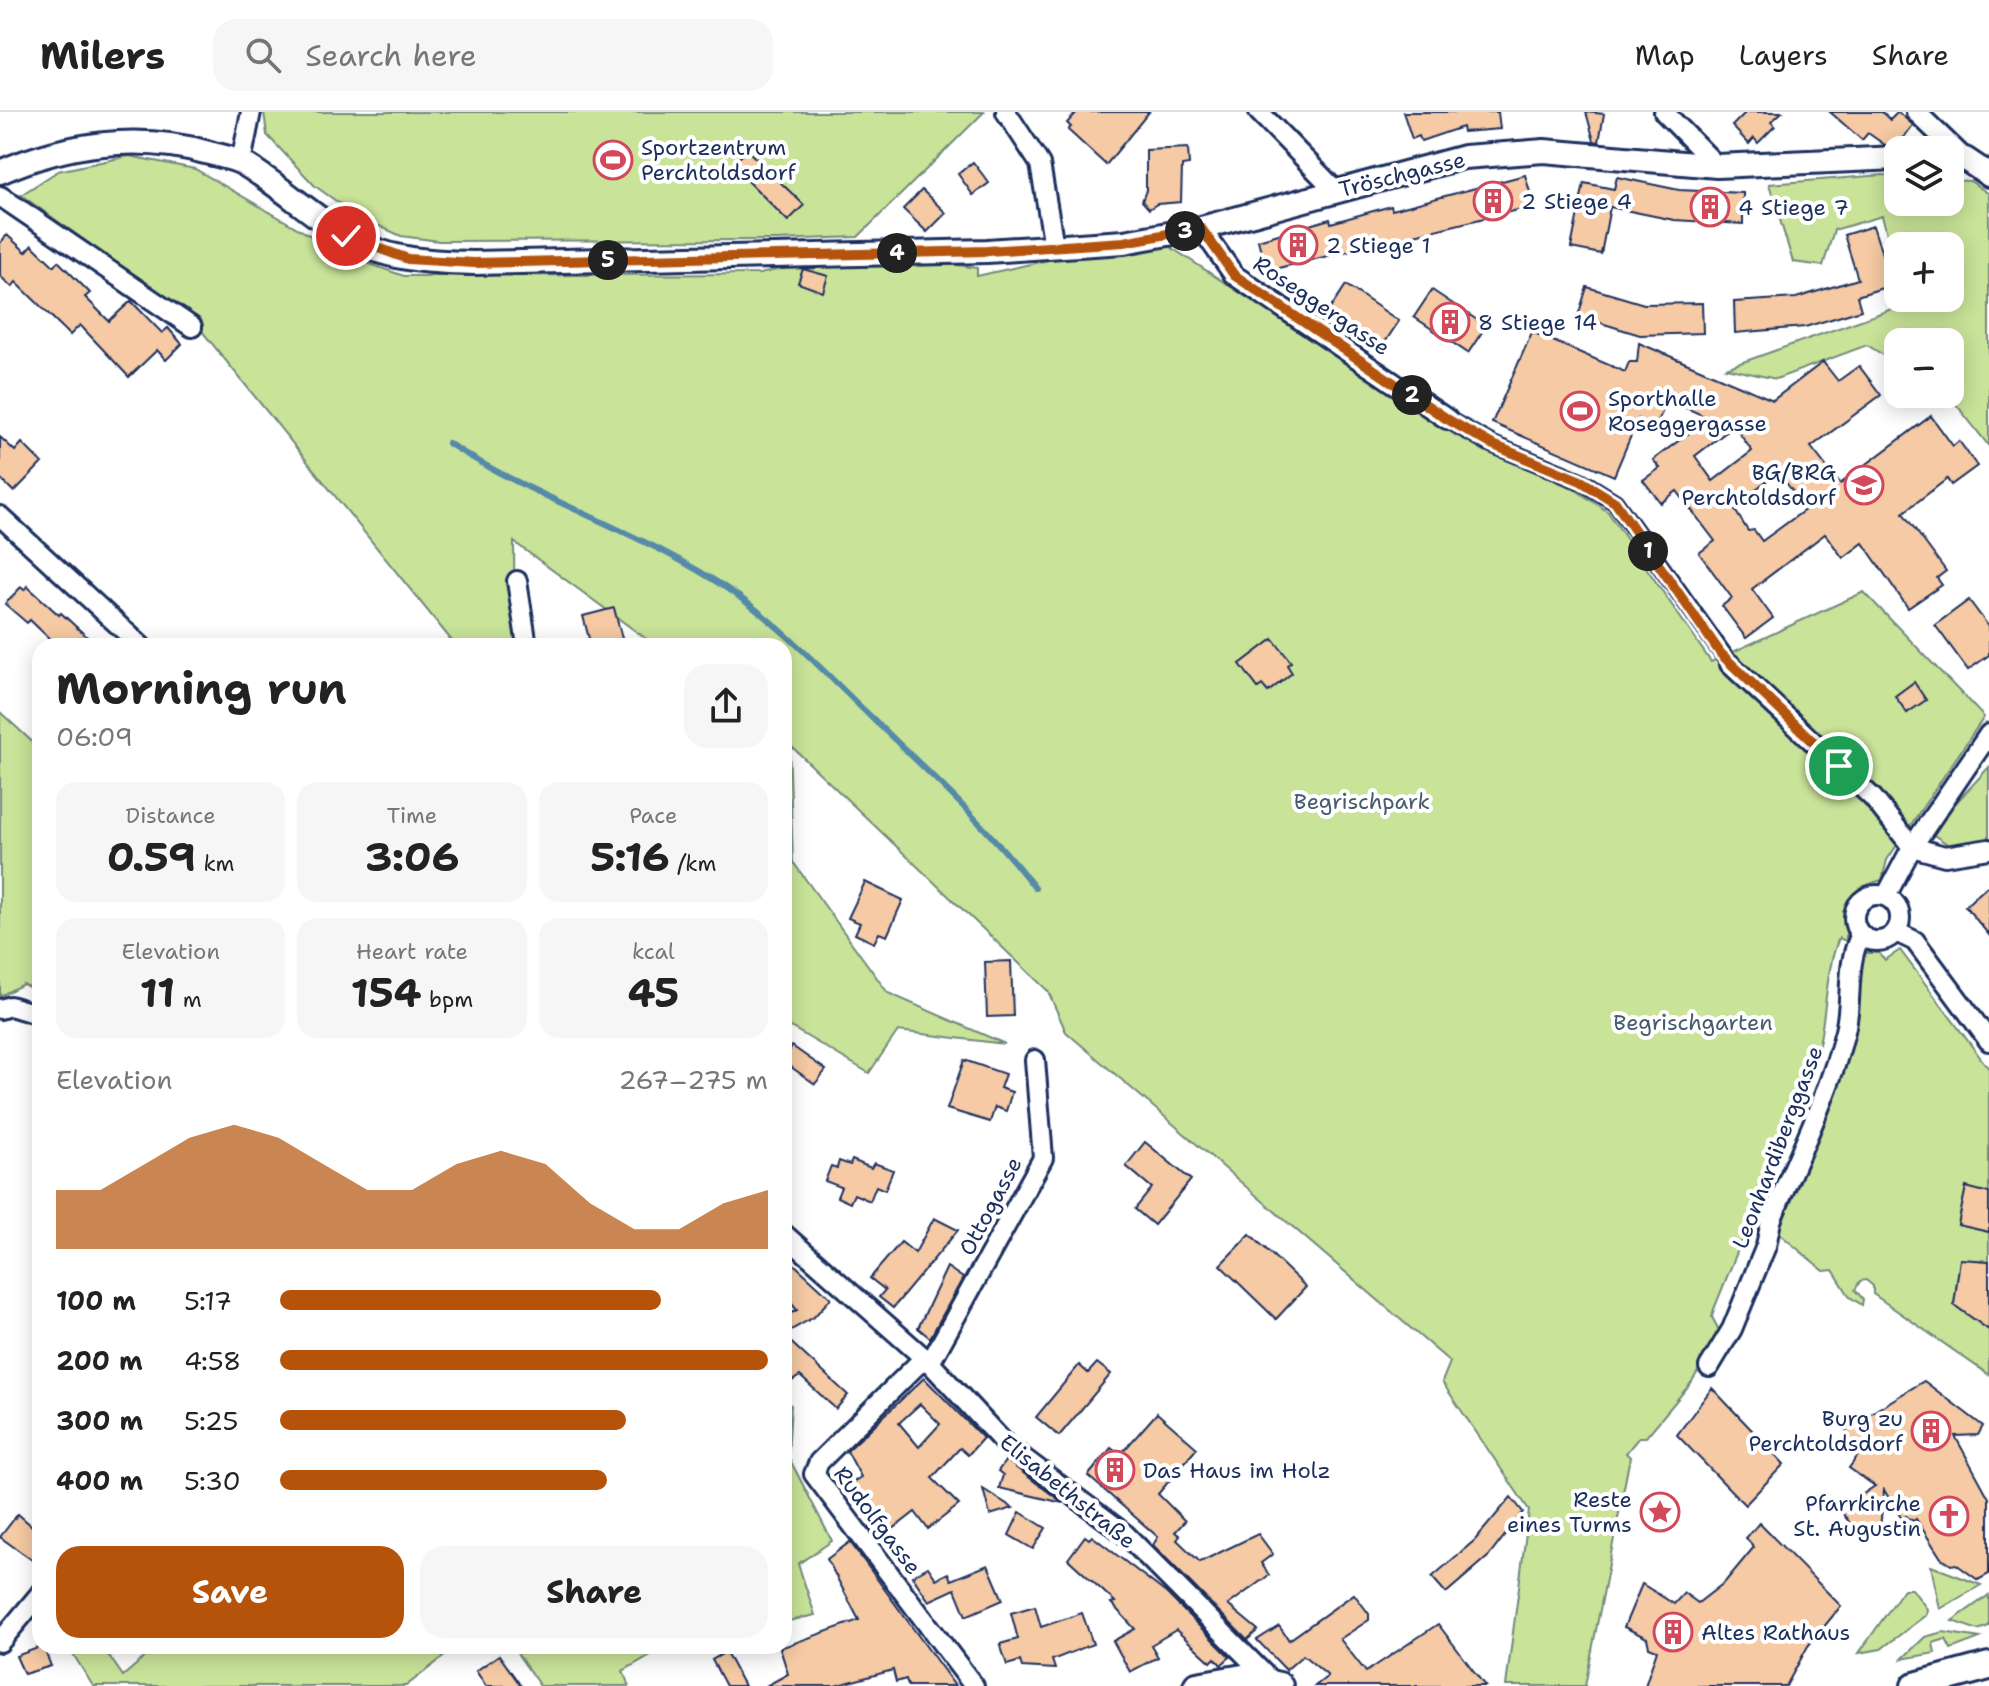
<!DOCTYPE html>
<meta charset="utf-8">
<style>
body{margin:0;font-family:"Shantell Sans",sans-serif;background:#f6f6f6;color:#222;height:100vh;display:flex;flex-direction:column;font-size:30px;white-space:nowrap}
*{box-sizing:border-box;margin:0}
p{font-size:26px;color:#767676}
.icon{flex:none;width:44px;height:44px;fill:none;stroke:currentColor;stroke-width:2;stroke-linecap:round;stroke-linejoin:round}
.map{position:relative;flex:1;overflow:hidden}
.sheet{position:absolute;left:32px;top:526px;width:760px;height:1016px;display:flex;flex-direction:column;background:#fff;border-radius:24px;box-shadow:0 4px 20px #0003}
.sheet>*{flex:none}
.fabs{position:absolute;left:1884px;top:24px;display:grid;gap:16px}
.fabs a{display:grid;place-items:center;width:80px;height:80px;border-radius:16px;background:#fff;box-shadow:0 4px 20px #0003;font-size:40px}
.pin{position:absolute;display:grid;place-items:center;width:68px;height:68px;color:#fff;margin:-34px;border:4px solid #fff;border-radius:50%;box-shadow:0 2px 8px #0007}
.km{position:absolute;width:40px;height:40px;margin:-20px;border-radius:50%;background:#222;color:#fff;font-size:22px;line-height:40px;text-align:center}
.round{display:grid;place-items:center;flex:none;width:84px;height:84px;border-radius:24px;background:#f6f6f6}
.head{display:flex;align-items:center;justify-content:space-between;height:136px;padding:0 24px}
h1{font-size:44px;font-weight:700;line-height:60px}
.metrics{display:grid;grid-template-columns:repeat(3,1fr);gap:12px;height:136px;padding:8px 24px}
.metrics div{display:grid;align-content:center;border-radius:20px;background:#f6f6f6;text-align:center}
.metrics b{font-size:40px;font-weight:700}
.metrics small{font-size:22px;font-weight:400}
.metrics p{font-size:22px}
.chart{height:224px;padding:16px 24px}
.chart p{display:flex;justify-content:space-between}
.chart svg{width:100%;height:144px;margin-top:8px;fill:#b45309;opacity:.7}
.action{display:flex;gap:16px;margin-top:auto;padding:16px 24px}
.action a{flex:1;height:92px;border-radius:24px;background:#b45309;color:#fff;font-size:32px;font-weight:700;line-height:92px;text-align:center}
.action a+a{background:#f6f6f6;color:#222}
ul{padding:0 24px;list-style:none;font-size:26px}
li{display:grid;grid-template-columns:128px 96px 1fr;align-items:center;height:60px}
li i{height:20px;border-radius:10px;background:#b45309}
header{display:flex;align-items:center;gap:48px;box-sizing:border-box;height:112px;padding:0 40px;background:#fff;border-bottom:2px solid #e0e0e0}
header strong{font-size:38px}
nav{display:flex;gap:44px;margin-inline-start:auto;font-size:28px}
.search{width:560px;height:72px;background:#f6f6f6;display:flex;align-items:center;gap:20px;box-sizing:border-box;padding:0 28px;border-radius:24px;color:#767676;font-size:30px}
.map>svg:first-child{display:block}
.green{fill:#c9e399;stroke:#72897c;stroke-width:2}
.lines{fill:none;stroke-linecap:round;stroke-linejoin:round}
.stream{stroke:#548aa8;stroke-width:6}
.building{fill:#f5caa4;stroke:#1b2f5e;stroke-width:2;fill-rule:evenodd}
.pedestrian-casing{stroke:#1b2f5e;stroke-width:20}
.minor-casing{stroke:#1b2f5e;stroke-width:24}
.tertiary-casing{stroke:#1b2f5e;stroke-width:28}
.secondary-casing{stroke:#1b2f5e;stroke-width:32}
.pedestrian{stroke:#fff;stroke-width:14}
.minor{stroke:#fff;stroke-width:18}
.tertiary{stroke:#fff;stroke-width:22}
.secondary{stroke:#fff;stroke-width:26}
.route-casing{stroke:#fff;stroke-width:16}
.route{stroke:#b45309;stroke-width:10}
.labels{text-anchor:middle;stroke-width:8;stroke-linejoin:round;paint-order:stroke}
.poi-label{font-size:22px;fill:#1b2f5e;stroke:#fff;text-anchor:start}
.street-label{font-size:22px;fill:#1b2f5e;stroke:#fff}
.park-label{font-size:22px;fill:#465c6d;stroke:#fff}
</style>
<header>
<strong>Milers</strong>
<div class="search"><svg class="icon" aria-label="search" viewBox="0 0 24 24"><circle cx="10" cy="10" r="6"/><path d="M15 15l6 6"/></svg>Search here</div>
<nav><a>Map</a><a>Layers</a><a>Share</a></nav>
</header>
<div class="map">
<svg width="1989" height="1574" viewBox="0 0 1989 1574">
<rect width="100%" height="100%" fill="#fff"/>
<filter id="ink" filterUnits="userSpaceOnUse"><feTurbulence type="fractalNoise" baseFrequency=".0125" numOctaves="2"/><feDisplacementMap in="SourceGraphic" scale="16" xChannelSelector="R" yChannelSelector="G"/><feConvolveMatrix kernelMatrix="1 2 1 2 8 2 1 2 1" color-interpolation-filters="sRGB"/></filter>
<g filter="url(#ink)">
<!-- green -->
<g class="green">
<path d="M264,0h720l-126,125 -82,3 -337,1 -38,-5 -44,-20 -42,-30 -48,-51z"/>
<path d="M129,44l66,13 149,86 60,21 356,-2c59,-16 156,-17 217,-6v8l76,-17 73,-5 40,-10 291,192 119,54 32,22 103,150 153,-70 120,125 -97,143 -5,20c-38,10 -36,25 -36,61l-7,-3c-15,35 -12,81 -23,119l-102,252 -2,8 9,17 -30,49 -45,54h-7l-13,16 4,4 -45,229h-79l23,-176 -87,-128 8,-20 -384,-330 -18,-41 -259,-247 4,118 95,131 117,51 -107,-13 -29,42 -85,-50v-377h-128l-142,-104 1,104h-59l-267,-331 -168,-120 37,-24z"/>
<path d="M1883,63l15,1v26h52v-22l20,1 19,13v252l-41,-52 2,-52h-52v22l-31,-19 -91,34 -50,-11 180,-64 -1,-6h45v-52h-52v27l-16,-57 -48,14 -11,36 -30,-4 -24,-78z"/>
<path d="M0,600l40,37v244l-17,-9 -23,12z"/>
<path d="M1989,655v77l-29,8 -31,-20z"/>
<path d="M1900,838l89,119v124l-23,-5 -8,37 31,7v29l-29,-1 -6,44 35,26v45l-116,-81v-8l-7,-6 -6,1 -5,9 8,9 -1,6 -12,-8 -17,-27 -9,1 -48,-40 83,-273 5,-5h15l6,7z"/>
<path d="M784,1289l7,4 -3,51 44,85 -34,23 17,51 -31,7z"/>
<path d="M1931,1454l50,19 -41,24z"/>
<path d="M1904,1477h8l15,20 -1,6 -45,34 -22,4z"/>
<path d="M1989,1483v31l-11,4 -26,-9z"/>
<path d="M1943,1520l37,6 -29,11 -5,-10 -13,4 2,10 -33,6 23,-22z"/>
<path d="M68,1534h34l21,30 35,-30h340l-52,9 -40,31h-313z"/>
<path d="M512,1534h169l-25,6 -33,19 6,15h-89z"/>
</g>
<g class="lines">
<!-- stream -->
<path class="stream" d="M448,331c90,58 195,88 284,149 49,33 92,80 135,121 59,57 118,110 168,175"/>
</g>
<!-- building -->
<g class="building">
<path d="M1077,0h72l-43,53 -38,-35 3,-3 -4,-4z"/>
<path d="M1403,0h95l2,17 -37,3 -1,-5 -41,14 -2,-5 -7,3z"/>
<path d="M1586,0l18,2 -5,28 -5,-1z"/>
<path d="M1746,0h36l-11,10 4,4 -17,17 -4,-5 -5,6 -17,-18z"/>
<path d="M1830,0h52l8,8 8,-8 15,13 -14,19 -14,1 -17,-12 -6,7z"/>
<path d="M1188,36l1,17 -7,1 -1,36 -24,2 -8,5 -7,-8 4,-11v-40z"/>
<path d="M747,38l57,55 -16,16 -56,-56z"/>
<path d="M973,50l16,21 -16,12 -15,-21z"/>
<path d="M1525,63l9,31 -268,65 -8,-31 72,-21 1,4 60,-17 1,4z"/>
<path d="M1617,65l62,13 64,3v31l-69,-4 -64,-13 -9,47 -30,-6 13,-65 30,6z"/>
<path d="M922,78l24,23 -19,19 -24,-23z"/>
<path d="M1873,114l19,59 -35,11 4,14 -56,17 -70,6 -1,-31 62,-4 62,-19 -14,-44z"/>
<path d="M7,123l19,17 6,-7 22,21 4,-5 32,32 -5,4 24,24 22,-20 31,32 6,-5 14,16 -16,16 -9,-10 -28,27 -49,-52 -10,10 -54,-53 -4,5 -12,-11v-33z"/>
<path d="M803,157l25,7 -5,16 -25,-9z"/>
<path d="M1346,173l53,36 -18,27 -53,-36z"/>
<path d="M1587,175l57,17 58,-1 1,30 -63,2 -62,-19z"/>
<path d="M1432,178l54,36 -18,27 -54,-36z"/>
<path d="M1532,220l93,40 4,-10h8l2,-19 134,57 50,-38 15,19 21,-15 22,29 -70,52 29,37 91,-68 22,30 6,-5 18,25 -26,19 -4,-6 -44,34 43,58 -9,7 5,7 -34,23 -45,-65 -20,15 -18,-24 -73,55 21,29 -27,20 -24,-32 10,-8 -33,-45 16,-12 -38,-50 -16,12 -18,-23 17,-12 -7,-8 56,-42 -41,-18 -13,27 -17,-8 -24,57 -122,-53zM1734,314l18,25 -39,30 -18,-25zM1778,360l28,37 -44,32 -8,-11 -6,1 -15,-24z"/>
<path d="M0,325l15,14 7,-8 20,20 -28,29 -14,-14z"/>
<path d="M27,474l32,29 2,-2 36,33h-40l-27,-26 -3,3 -22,-19 16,-17 3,3z"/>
<path d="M1969,488l20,27v28l-21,15 -33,-45z"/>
<path d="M614,496l10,38h-33l-8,-30z"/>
<path d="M1273,527l18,23 -4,3 5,8 -24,19 -6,-7 -4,3 -18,-24z"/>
<path d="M1914,570l12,18 -19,13 -12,-17z"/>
<path d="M865,770l38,18 -16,36 -8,-3 -5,10 -19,-9 5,-11 -12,-5z"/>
<path d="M1989,773v50l-24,-29z"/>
<path d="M1011,849l2,55 -26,1 -2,-55z"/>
<path d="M792,934l34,24 -11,14 -31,-22z"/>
<path d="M964,948l41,14 -5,14 12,4 -6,19 -11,-4 -5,15 -43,-13z"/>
<path d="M1145,1030l46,38 -37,45 -19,-16 17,-21 -26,-22z"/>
<path d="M852,1048l19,8 3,-5 19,7 -8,20 -9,-4 -6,15 -16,-7 -4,9 -13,-6 4,-10 -16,-6 6,-15 6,2 2,-7 11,4z"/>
<path d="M1966,1075l23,6v39l-31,-7z"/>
<path d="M934,1106l24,12 -65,78 -14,-11 6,-7 -15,-12 31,-36 14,11z"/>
<path d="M1250,1122l56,53 -30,32 -56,-54z"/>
<path d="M784,1143l47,43 -17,19 -30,17v-17l13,-7 -13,-15z"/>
<path d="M1960,1147l29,2v69l-35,-25z"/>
<path d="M947,1155l16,11 -33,60 -12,-10z"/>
<path d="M784,1224l64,59 -12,14 -36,-33 -16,10z"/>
<path d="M1097,1251l14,11 -52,62 -23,-19 43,-52 9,8z"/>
<path d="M924,1266l59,60 -15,17 -8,-7 -28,30 27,27 -31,24 -13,-17 -36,28 -10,-12 4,-3 -28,-38 16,-10 -14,-26zM920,1292l20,20 -21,23 -20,-24z"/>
<path d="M1924,1269l59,45 -5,9 -23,1 34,62v76l-11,6 -22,-16 -5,1 -10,-7 -25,-39 -3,2 -7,-5 -4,3 -18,-29 -4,38 -23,4 -14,-18 -1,-6 33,-22 -26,-18 10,-14 -14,-25z"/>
<path d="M1712,1276l72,76 -39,41 -68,-70z"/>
<path d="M1157,1301l40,35 -39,46 27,27 -10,11 5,4 -3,4 23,22 58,-28 15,20 -12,9 8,12 -41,30 30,25 -11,10 -94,-95 5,-8 -70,-61 23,-28 9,7z"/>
<path d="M1006,1348l57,43 -64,-15 4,-13 -5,-4z"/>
<path d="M983,1377l30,19 -23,7z"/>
<path d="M1511,1385l12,15 -34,44 -43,37 -14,-16 43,-37z"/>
<path d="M1020,1400l26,16 -13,21 -24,-14z"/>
<path d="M18,1402l22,19v19l-8,8 -32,-23z"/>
<path d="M1759,1411l82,83 -33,40 -22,40h-141l12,-36 -8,-3 -2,-9 -23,-11 18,-43 32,20 10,-11 14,10 27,-21 29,-35 -8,-9z"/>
<path d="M1085,1424l4,3 3,-3 74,57 64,64 -9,8 -6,-7 -4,4 -35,-32 -25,15 7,12 -28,15 -17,-31 22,-12 -24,-26 4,-1 -47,-43z"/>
<path d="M850,1430l19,26 86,118h-47l-2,-7 -10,3 -3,-12 -58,16h-69l22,-12 -8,-26 79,-28 -32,-61z"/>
<path d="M988,1453l15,35 -37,16 -11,-27 -26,12 -17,-25 16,-9 8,12 12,-6 3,7z"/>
<path d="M1354,1482l15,20v6l-29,19 26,33 72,-48 47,62h-170l13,-10 -25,-21 -17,15 -29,-30 22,-14 10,14z"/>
<path d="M1035,1494l6,21 41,-14 11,31 -41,16 3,9 -33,-2 -2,-6 -13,4 -7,-21 18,-5 -7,-26z"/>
<path d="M43,1534l8,20 -27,8 -8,-18z"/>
<path d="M726,1540l18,34h-18l-14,-26z"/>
<path d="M499,1543l22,31h-35l-10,-15z"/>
</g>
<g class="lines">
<defs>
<path id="pedestrian" d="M1447,307l44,25 90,37 34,21 115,162"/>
<g id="minor">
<path d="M1006,0l34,52 14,82"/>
<path d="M1259,0l77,79"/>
<path d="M1664,0l53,54"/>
<path d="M1916,0l49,47"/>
<path d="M241,50l10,-50"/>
<path d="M0,84l192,131"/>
<path d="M1201,116l33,47 213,144"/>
<path d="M0,404l141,130"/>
<path d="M517,469l10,65"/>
<path d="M1730,552l143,134 39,49 -26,49"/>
<path d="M1989,622l-77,113 33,9 44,-7"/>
<circle cx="1877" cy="806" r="23"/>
<path d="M1896,820l19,9 74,100"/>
<path d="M0,897l10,-3 30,9"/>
<path d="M784,1122l146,129 76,82 119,89 148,149"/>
<path d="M925,1245l-106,105 -5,12 160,212"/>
<path d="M930,1251l113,-205 -8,-98"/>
<path d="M1709,1255l23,-38 34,-83 5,-25c25,-62 58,-125 74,-190 8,-32 0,-67 16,-96"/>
<path d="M0,1530l40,-48"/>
</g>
<g id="tertiary">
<path d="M1950,46l15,1 24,16"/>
<path d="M0,60c66,-29 139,-39 209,-19 11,3 25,5 35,11 35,21 65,49 100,71 39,25 85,27 130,28l513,-12 137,-9 77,-14 263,-71 80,-6 173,15 181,-8"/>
</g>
<g id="secondary">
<path d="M1197,1574l46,-8 36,8"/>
<path d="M1915,1574l74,-20"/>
</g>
</defs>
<!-- pedestrian casing -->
<use href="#pedestrian" class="pedestrian-casing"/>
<!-- minor casing -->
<use href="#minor" class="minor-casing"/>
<!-- tertiary casing -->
<use href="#tertiary" class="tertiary-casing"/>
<!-- secondary casing -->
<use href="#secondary" class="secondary-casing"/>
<!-- pedestrian -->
<use href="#pedestrian" class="pedestrian"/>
<!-- minor -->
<use href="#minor" class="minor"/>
<!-- tertiary -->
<use href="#tertiary" class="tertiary"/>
<!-- secondary -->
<use href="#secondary" class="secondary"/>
</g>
</g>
<g class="lines" filter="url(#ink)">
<defs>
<path id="route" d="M346,124l62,23 66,4 513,-12 137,-9 77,-14 33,47 213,144 44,25 90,37 34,21 106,152 118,112"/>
</defs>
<!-- route casing -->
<use href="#route" class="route-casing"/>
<!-- route -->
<use href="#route" class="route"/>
</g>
<!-- icons -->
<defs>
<symbol id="stadium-ring" viewBox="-11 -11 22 22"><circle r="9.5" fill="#fff" stroke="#d1495b" stroke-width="1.5"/><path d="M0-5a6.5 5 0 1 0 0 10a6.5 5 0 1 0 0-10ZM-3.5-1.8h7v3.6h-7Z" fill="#d1495b"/></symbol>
<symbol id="building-ring" viewBox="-11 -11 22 22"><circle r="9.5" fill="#fff" stroke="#d1495b" stroke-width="1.5"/><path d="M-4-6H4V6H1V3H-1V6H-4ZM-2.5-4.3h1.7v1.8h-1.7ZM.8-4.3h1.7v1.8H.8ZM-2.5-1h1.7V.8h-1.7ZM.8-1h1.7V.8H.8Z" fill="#d1495b"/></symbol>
<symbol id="school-ring" viewBox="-11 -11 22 22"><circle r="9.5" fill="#fff" stroke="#d1495b" stroke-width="1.5"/><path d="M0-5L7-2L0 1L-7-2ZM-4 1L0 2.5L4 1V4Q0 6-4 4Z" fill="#d1495b"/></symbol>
<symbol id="sight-ring" viewBox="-11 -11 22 22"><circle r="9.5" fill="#fff" stroke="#d1495b" stroke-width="1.5"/><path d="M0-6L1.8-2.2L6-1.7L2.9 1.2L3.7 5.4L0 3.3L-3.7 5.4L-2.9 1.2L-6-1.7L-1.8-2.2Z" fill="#d1495b"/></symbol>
<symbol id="church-ring" viewBox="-11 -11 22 22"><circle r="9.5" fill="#fff" stroke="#d1495b" stroke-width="1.5"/><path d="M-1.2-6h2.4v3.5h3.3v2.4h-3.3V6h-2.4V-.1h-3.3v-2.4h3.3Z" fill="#d1495b"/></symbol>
</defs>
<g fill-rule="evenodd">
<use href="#stadium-ring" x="591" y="26" width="44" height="44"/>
<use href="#building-ring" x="1471" y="67" width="44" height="44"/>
<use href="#building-ring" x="1688" y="73" width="44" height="44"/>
<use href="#building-ring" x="1276" y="111" width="44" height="44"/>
<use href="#building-ring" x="1428" y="188" width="44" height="44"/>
<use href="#stadium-ring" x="1558" y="277" width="44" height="44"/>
<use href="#school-ring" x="1842" y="351" width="44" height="44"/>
<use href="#building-ring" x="1909" y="1297" width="44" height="44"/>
<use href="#building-ring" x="1093" y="1336" width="44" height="44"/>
<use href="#sight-ring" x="1638" y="1378" width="44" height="44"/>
<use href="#church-ring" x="1927" y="1382" width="44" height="44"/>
<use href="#building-ring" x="1651" y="1498" width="44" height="44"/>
</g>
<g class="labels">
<!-- poi labels -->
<g class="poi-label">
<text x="641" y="43">Sportzentrum<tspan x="641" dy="25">Perchtoldsdorf</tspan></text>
<text x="1521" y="97">2 Stiege 4</text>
<text x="1738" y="103">4 Stiege 7</text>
<text x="1326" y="141">2 Stiege 1</text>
<text x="1478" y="218">8 Stiege 14</text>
<text x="1608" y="294">Sporthalle<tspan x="1608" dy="25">Roseggergasse</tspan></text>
<text x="1836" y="368" text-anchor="end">BG/BRG<tspan x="1836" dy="25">Perchtoldsdorf</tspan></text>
<text x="1903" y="1314" text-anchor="end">Burg zu<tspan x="1903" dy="25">Perchtoldsdorf</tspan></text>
<text x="1143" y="1366">Das Haus im Holz</text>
<text x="1632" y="1395" text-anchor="end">Reste<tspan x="1632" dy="25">eines Turms</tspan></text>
<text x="1921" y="1399" text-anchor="end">Pfarrkirche<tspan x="1921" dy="25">St. Augustin</tspan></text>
<text x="1701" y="1528">Altes Rathaus</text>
</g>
<!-- street labels -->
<g class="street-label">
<text transform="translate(1402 62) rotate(-14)" y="8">Tröschgasse</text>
<text transform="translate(1322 193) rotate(34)" y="8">Roseggergasse</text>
<text transform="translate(1777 1035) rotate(-69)" y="8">Leonhardiberggasse</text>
<text transform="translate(990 1094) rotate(-62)" y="8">Ottogasse</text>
<text transform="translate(1068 1379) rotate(39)" y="8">Elisabethstraße</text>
<text transform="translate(878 1408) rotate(53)" y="8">Rudolfgasse</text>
</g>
<!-- park labels -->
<g class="park-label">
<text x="1362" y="697">Begrischpark</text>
<text x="1693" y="918">Begrischgarten</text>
</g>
</g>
</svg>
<div class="fabs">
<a><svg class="icon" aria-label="layers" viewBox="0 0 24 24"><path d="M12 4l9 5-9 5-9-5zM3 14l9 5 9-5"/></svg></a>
<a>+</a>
<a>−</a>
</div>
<div class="pin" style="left:1839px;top:654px;background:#1e9e55"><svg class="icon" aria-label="arrive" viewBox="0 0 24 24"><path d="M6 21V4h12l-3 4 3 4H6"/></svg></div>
<div class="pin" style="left:346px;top:124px;background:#d93025"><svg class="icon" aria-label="check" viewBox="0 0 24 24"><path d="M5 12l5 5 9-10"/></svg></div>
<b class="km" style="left:1648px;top:439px">1</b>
<b class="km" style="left:1412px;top:283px">2</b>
<b class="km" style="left:1185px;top:119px">3</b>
<b class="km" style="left:897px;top:141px">4</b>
<b class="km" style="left:608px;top:148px">5</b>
<section class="sheet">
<div class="head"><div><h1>Morning run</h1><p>06:09</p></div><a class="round"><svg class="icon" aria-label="share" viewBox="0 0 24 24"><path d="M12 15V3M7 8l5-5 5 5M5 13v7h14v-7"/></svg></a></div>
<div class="metrics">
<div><p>Distance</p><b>0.59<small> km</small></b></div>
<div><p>Time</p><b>3:06</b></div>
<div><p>Pace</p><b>5:16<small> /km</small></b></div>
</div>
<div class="metrics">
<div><p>Elevation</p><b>11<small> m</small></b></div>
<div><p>Heart rate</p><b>154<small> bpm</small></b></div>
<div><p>kcal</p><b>45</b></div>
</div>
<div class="chart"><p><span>Elevation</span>267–275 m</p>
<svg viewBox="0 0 160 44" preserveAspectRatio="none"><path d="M0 44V26L10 26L20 18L30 10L40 6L50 10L60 18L70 26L80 26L90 18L100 14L110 18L120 30L130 38L140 38L150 30L160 26V44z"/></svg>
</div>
<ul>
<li><b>100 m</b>5:17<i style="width:78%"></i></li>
<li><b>200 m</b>4:58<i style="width:100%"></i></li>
<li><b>300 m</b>5:25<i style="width:71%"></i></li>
<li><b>400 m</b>5:30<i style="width:67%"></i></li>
</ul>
<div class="action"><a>Save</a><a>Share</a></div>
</section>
</div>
